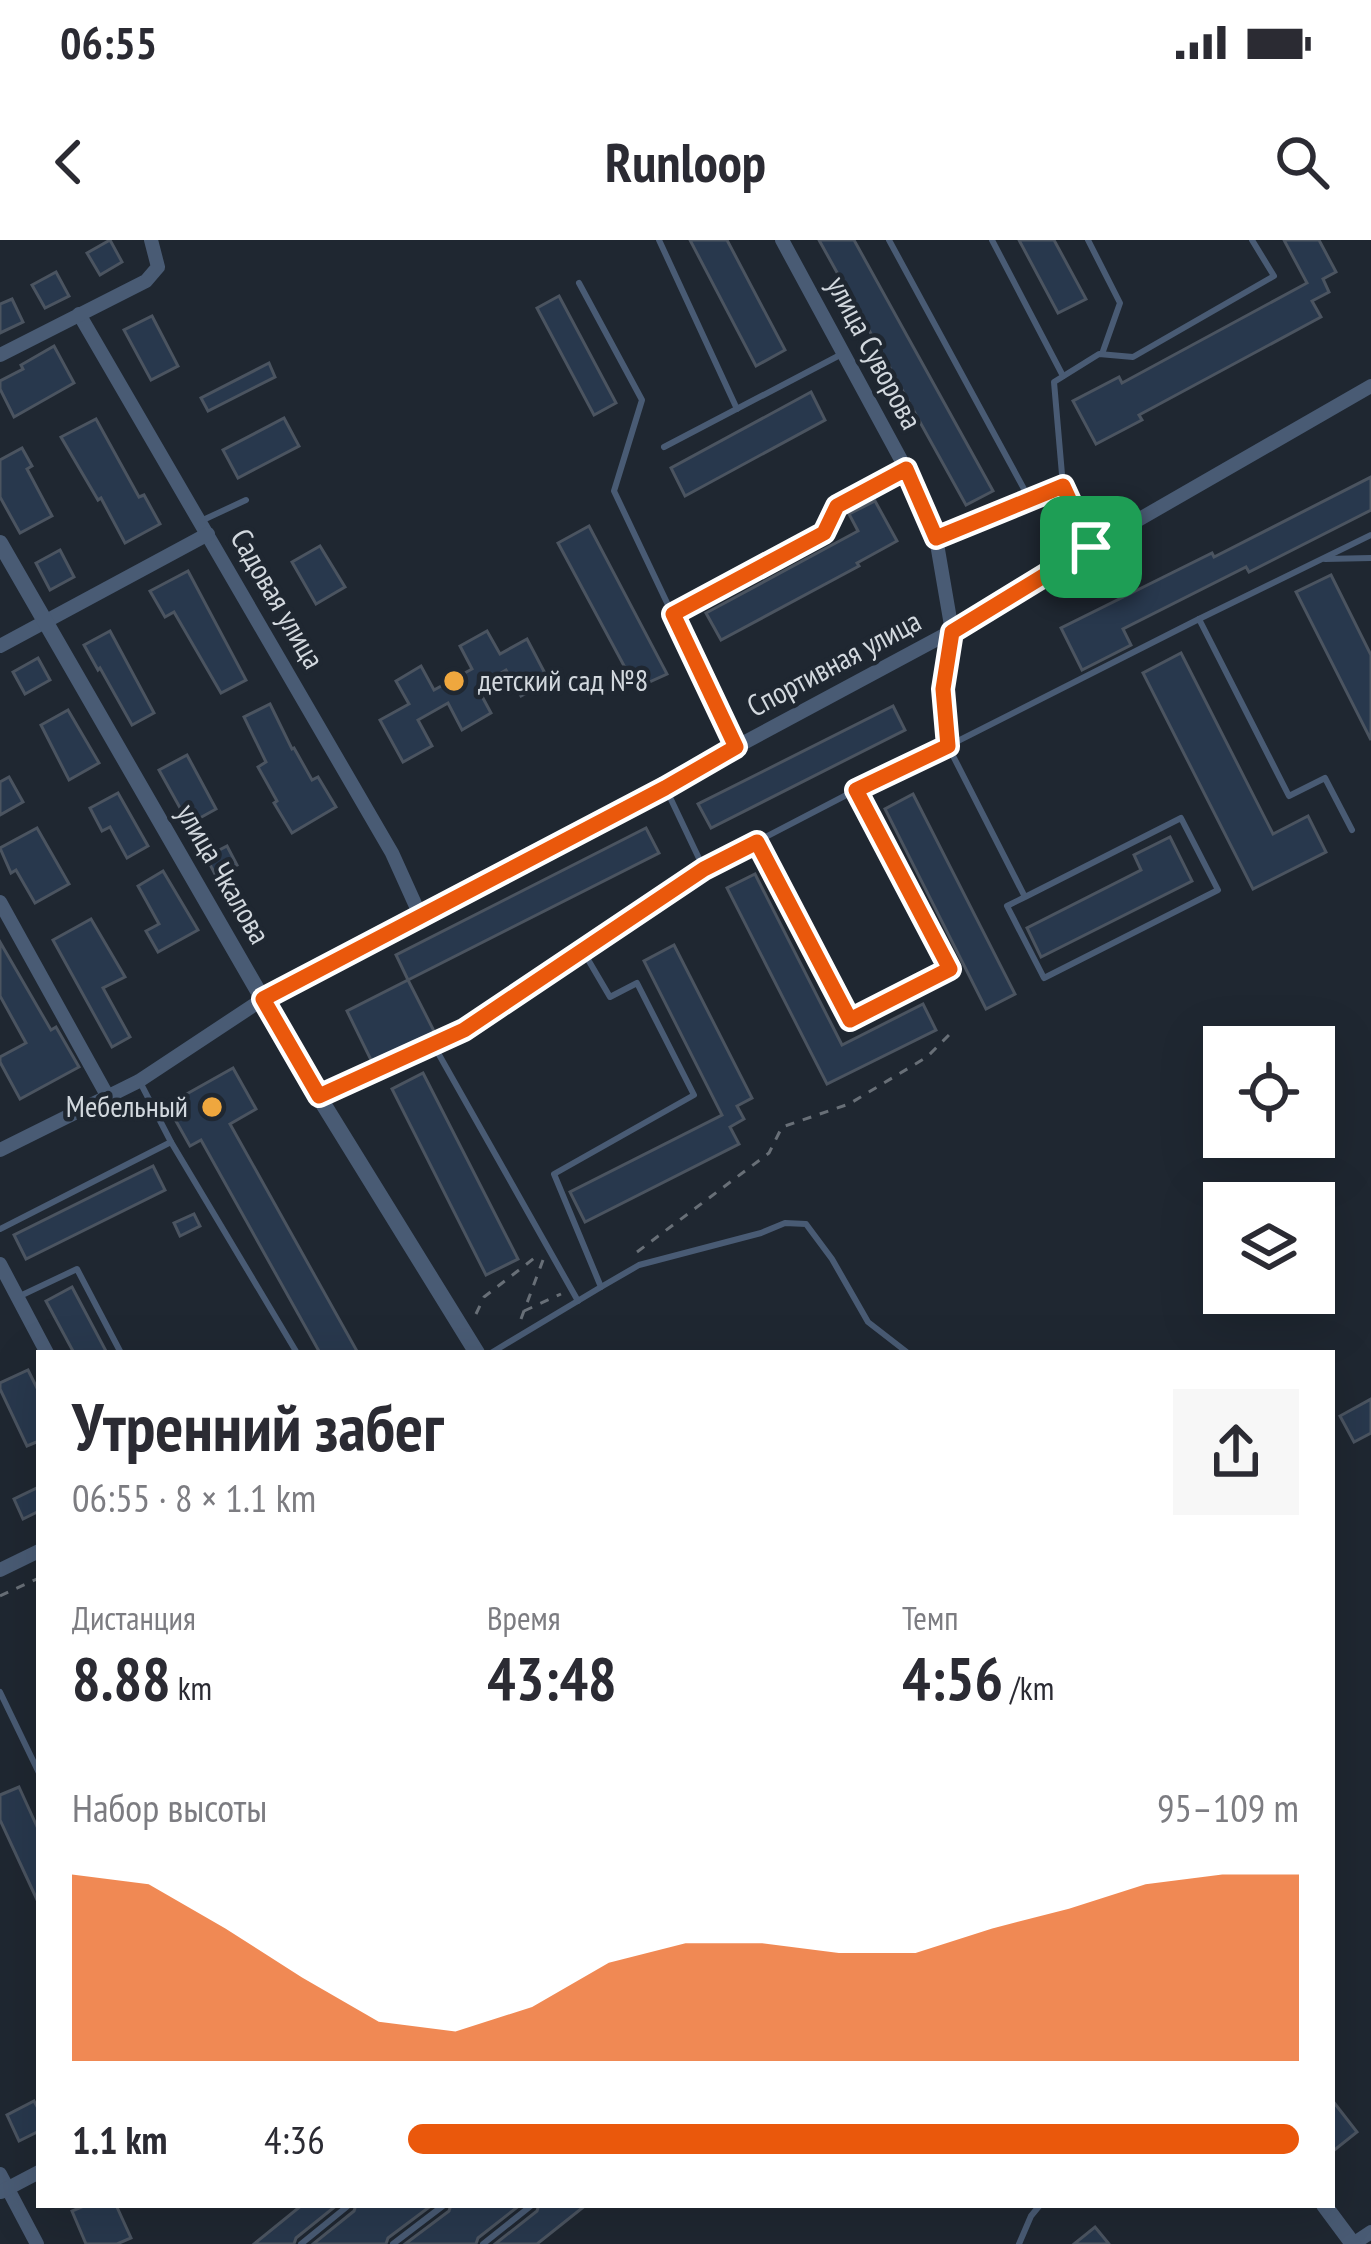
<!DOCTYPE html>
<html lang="ru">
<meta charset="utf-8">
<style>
body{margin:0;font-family:"PT Sans Narrow",sans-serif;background:#f7f7f7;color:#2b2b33;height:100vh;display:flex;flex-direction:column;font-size:45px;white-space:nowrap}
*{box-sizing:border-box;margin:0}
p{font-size:39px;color:#7c7c81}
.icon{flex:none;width:66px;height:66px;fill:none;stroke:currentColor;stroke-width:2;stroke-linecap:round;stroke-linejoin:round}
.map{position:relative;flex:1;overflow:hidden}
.details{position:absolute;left:36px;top:1110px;width:1299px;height:858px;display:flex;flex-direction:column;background:#fff;border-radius:0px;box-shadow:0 12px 48px #0002}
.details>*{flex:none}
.tools{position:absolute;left:1203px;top:786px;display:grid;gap:24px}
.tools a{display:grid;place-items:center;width:132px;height:132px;border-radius:0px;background:#fff;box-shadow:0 12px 48px #0002;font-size:60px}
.pin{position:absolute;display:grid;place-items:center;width:102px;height:102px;color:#fff;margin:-51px;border-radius:24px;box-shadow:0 6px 18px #0006}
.round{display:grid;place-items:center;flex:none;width:126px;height:126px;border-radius:0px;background:#f7f7f7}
.overview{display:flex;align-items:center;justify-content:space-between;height:204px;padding:0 36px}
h1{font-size:66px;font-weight:700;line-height:90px}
.stats{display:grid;grid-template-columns:repeat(3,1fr);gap:18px;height:204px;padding:12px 36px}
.stats div{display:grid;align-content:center}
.stats b{font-size:60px;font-weight:700}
.stats small{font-size:33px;font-weight:400}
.stats p{font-size:33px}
.chart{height:336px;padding:24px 36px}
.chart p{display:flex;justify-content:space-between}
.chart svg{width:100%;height:216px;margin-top:12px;fill:#ea580c;opacity:.7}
ul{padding:0 36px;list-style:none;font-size:39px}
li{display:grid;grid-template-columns:192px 144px 1fr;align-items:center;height:90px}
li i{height:30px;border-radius:15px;background:#ea580c}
.status{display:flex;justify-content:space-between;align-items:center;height:84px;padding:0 60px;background:#fff;direction:ltr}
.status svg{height:33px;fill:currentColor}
header{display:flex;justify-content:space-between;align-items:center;height:156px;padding:0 36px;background:#fff;font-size:54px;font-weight:700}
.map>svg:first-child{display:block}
.building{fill:#28384d;stroke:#4b5460;stroke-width:3}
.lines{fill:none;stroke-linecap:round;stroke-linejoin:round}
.path{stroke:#686f77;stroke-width:3;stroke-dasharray:9 9;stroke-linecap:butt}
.service{stroke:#495b74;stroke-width:6}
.minor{stroke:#495b74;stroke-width:14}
.tertiary{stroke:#495b74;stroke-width:16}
.route-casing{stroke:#fff;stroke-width:24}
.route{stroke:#ea580c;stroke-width:15}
.poi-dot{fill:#efa73e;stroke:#1f2731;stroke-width:4.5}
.labels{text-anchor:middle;stroke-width:9;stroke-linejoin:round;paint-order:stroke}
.street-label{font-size:30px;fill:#d2d8de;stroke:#1f2731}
.poi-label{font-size:30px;fill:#d2d8de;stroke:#1f2731;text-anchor:start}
</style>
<div class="status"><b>06:55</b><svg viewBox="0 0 49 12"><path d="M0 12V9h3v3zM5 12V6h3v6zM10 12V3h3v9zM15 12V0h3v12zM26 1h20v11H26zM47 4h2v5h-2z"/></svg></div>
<header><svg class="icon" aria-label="back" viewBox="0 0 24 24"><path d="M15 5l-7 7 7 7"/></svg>Runloop<svg class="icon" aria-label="search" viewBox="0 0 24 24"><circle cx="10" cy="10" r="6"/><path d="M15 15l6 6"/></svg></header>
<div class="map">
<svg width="1371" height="2004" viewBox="0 0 1371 2004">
<rect width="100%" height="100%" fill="#1f2731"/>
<!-- building -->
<g class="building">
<path d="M110,0l12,22 -22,13 -13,-22z"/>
<path d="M690,0h37l58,110 -29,16z"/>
<path d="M819,0h35l139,251 -27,14z"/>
<path d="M1019,0h35l32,59 -28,14z"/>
<path d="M1284,0h35l17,32 -13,7 6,13 -17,9 9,16 -182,98 3,5 -46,24 -23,-43 46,-24 3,6 185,-100z"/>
<path d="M56,32l13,24 -24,12 -13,-23z"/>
<path d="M559,56l57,107 -22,12 -57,-107z"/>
<path d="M12,59l11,23 -23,11v-29z"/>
<path d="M152,76l26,50 -27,14 -27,-50z"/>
<path d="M54,106l20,37 -60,34 -14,-28v-8l23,-12 -2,-4z"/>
<path d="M269,123l6,14 -67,34 -7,-13z"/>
<path d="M811,152l14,28 -140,76 -14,-28z"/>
<path d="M284,178l15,28 -61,32 -15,-28z"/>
<path d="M96,179l43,78 5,-2 16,29 -35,19 -24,-45 -3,2 -37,-63z"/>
<path d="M22,208l10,18 -5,3 25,47 -32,17 -20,-36v-37z"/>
<path d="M1371,237v33l-122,62 -3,-5 -123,62 8,16 -49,25 -21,-42 151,-75 2,4z"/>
<path d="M875,261l22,40 -40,22 2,3 -138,74 -15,-27 152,-82 -9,-17z"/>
<path d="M589,286l78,148 -31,14 -78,-145z"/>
<path d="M320,306l25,41 -29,17 -24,-42z"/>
<path d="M60,310l14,27 -24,13 -14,-27z"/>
<path d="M188,331l58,109 -25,13 -47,-81 -9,5 -15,-26z"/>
<path d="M1331,335l40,80v85l-75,-148z"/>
<path d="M110,391l44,82 -22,12 -32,-57 -2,2 -14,-25z"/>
<path d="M487,391l13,23 27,-15 22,42 -28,15 -15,-26 -29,17 14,26 -29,17 -14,-27 -30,17 14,26 -29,16 -23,-42 29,-16 -13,-23 25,-15 13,24 38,-21 -12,-23z"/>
<path d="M1181,413l92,181 35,-18 18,36 -73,37 -110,-216z"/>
<path d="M38,418l12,22 -25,14 -12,-22z"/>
<path d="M270,464l22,45 2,-1 18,32 6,-3 18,30 -44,26 -18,-30 3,-2 -19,-34 8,-5 -22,-45z"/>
<path d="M893,466l12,24 -194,98 -13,-24z"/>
<path d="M68,470l31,53 -30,17 -28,-55z"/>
<path d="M187,515l29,54 -27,15 -30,-54z"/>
<path d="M9,537l14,25 -23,13v-33z"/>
<path d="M118,553l30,53 -21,12 -17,-31 -8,4 -12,-23z"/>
<path d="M913,554l102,200 -29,15 -101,-200z"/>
<path d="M37,588l32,56 -34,19 -19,-33 -5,3 -11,-25z"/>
<path d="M646,588l13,25 -251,127 -12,-25z"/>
<path d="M1170,597l22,44 -151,76 -14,-29 114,-58 -7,-15z"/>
<path d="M227,606l10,19 -21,11 -10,-19z"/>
<path d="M163,631l35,59 -40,22 -12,-21 13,-7 -21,-38z"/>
<path d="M755,634l87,171 81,-41 13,26 -109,54 -100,-196z"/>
<path d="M91,679l34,58 -22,11 27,49 -18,10 -59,-107z"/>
<path d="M0,702l51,88 5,-3 23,40 -59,32 -20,-37v-5l26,-14 -26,-47z"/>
<path d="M674,705l78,153 -15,8 7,13 -14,8 9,17 -154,78 -15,-30 152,-77 -78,-154z"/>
<path d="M408,740l28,55 -63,29 -26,-53z"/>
<path d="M233,828l23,41 -26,15 128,229h-38l-119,-213 -11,6 -23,-41z"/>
<path d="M423,833l95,186 -32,16 -94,-186z"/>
<path d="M153,926l12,24 -139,69 -12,-24z"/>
<path d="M194,974l6,12 -20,10 -6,-13z"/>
<path d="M72,1047l35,66h-33l-28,-52z"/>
<path d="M28,1130l11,22v49l-12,5 -27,-57v-6z"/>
<path d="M1371,1159v34l-17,9 -14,-26z"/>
<path d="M39,1247v24l-16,8 -9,-20z"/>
<path d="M19,1547l20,44v73l-39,-84v-25z"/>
<path d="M1332,1860l25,32 -25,20z"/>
<path d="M34,1861l5,9v21l-20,10 -12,-26z"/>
<path d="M86,1965h30l15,33 -14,6h-31l-14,-33z"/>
<path d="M302,1965h35l-41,33 -2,6h-40z"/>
<path d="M356,1965h76l-44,33 -2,6h-73l41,-33z"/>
<path d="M451,1965h69l-42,33 -2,6h-71l44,-33z"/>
<path d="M539,1965h47l-49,39h-42l42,-33z"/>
<path d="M1095,1987l14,17h-35z"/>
</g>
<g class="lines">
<!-- path -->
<g class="path">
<path d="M637,1012l132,-99 13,-26 67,-23 78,-47 24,-24"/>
<path d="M524,1071l37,-17"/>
<path d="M476,1074l8,-17 53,-41"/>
<path d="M521,1079l22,-59"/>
<path d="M0,1356l39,-18"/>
</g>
<!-- service -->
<g class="service">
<path d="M659,0l78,169"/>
<path d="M889,0l141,260"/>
<path d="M992,0l71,136"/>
<path d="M1088,0l32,63 -18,51"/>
<path d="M579,43l63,117 -28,91 120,253"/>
<path d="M664,207l176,-92"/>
<path d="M1063,246l28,61"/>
<path d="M203,280l43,-20"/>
<path d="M939,297l124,-51 -9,-104 45,-28 34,3 141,-81 -22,-36"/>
<path d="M1325,319l46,-1"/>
<path d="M674,373l150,-80 13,-27 65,-36"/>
<path d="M1199,379l172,-84"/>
<path d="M667,551l37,78"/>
<path d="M757,602l93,178 100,-51 -94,-179"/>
<path d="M1025,657l-18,9 37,72 174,-88 -37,-72 -156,79 -77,-151 251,-127 90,177 36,-18 27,52"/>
<path d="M433,804l145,257"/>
<path d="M141,844l30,58 126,211"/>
<path d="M323,855l141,-65 240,-161 152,-79 92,-44 -5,-57 9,-56"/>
<path d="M0,989l171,-87"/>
<path d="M601,1047l38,-22 122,-32 24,-10 21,1 26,35 36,63 40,31"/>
<path d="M20,1056l57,-27 44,84"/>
<path d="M491,1113l110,-66 -47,-113 140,-79 -57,-112 -27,14 -27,-46"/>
<path d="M0,1452l39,81"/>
<path d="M301,2004l48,-39"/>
<path d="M393,2004l51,-39"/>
<path d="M483,2004l49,-39"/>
<path d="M1019,2004l12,-28 9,-11"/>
</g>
<!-- minor -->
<g class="minor">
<path d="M782,0l124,229 30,69 16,93"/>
<path d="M79,74l313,539 28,62"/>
<path d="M0,115l146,-74 12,-14 -7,-27"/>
<path d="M0,406l208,-112"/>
<path d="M0,662l108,195"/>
<path d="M0,910l139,-69 124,-82 402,-211 71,-41 216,-116 139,-84 280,-161"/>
<path d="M0,1024l47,89"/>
<path d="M0,1330l39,-19"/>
<path d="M0,1934l37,70"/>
<path d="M1,1952l38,-20"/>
<path d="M1353,2004l18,-12"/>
</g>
<!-- tertiary -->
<g class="tertiary">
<path d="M0,303l319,554 158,256"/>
<path d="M1324,1965l29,39"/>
</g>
</g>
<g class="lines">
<defs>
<path id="route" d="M906,229l30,69 127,-52 28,61 -139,85 -9,57 5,57 -92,44 94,179 -100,51 -93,-178 -53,27 -240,161 -145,66 -56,-97 402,-211 71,-41 -63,-133 151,-81 13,-27z"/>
</defs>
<!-- route casing -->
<use href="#route" class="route-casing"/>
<!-- route -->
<use href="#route" class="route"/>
</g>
<!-- markers -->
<g class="poi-dot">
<circle cx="454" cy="441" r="12"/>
<circle cx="212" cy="867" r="12"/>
</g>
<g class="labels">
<!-- street labels -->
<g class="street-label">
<text transform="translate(874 113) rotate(62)" y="10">улица Суворова</text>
<text transform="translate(277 359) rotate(60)" y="10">Садовая улица</text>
<text transform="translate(834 424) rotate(-28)" y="10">Спортивная улица</text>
<text transform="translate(223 634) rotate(60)" y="10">улица Чкалова</text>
</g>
<!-- poi labels -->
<g class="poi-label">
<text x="478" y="451">детский сад №8</text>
<text x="188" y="877" text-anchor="end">Мебельный</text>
</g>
</g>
</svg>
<div class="tools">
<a><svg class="icon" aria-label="locate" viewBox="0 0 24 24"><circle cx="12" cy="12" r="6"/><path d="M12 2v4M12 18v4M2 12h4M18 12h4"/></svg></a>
<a><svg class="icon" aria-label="layers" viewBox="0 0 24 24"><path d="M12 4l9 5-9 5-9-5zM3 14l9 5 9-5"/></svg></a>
</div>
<div class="pin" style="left:1091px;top:307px;background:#1e9e55"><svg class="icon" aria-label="arrive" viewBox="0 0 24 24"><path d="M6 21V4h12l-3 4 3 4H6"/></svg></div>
<section class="details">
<div class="overview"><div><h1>Утренний забег</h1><p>06:55 · 8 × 1.1 km</p></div><a class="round"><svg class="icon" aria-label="share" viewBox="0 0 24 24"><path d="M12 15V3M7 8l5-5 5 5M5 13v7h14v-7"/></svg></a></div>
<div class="stats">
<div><p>Дистанция</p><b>8.88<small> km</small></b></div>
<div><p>Время</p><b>43:48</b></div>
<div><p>Темп</p><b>4:56<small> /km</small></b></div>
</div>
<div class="chart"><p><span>Набор высоты</span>95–109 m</p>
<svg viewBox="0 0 160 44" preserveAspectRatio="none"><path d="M0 44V6L10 8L20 17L30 27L40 36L50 38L60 33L70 24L80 20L90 20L100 22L110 22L120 17L130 13L140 8L150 6L160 6V44z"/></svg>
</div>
<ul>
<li><b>1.1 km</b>4:36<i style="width:100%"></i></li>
</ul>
</section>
</div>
